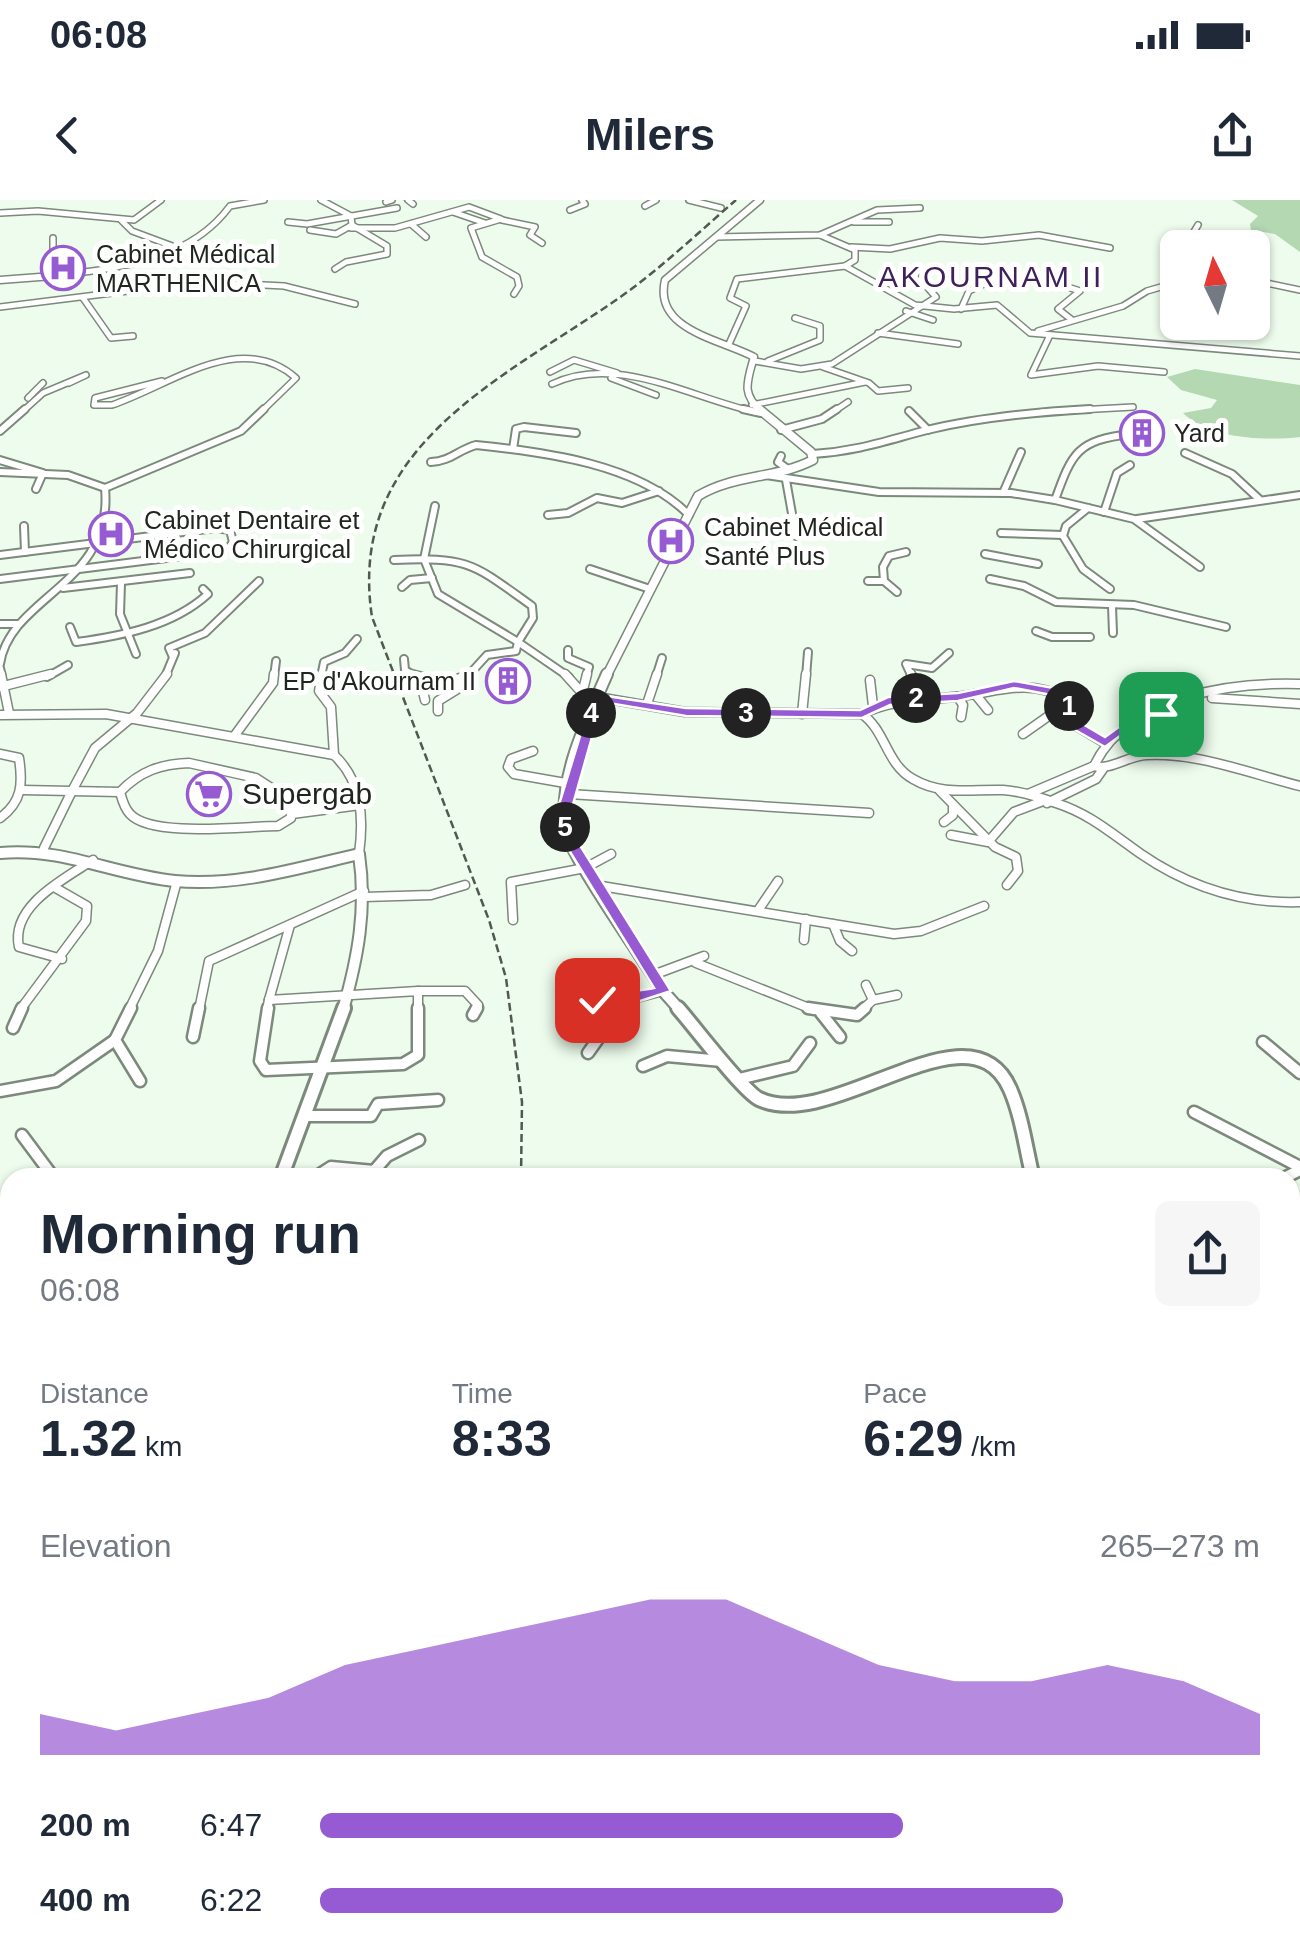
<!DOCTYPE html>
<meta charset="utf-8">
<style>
body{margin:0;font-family:Arial,sans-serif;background:#f6f6f7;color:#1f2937;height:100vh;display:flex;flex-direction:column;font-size:38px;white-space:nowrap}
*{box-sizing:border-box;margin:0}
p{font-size:32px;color:#747a83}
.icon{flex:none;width:55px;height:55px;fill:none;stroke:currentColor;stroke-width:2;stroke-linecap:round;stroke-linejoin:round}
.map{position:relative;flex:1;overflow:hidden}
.panel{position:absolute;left:0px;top:968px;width:1300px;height:792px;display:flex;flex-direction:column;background:#fff;border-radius:30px 30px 0 0;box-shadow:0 2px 8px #0004}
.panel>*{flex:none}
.needle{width:65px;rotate:355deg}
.fabs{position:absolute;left:1160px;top:30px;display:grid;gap:20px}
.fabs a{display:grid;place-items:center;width:110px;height:110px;border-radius:15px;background:#fff;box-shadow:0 2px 8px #0004;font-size:50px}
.pin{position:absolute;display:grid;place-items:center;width:85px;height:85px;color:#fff;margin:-42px;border-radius:20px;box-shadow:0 5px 15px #0006}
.km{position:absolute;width:50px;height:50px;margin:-25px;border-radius:50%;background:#222;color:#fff;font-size:28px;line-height:50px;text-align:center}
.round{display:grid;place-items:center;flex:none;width:105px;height:105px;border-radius:15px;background:#f6f6f7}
.headline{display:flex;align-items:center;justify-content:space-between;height:170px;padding:0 40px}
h1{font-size:55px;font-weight:600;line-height:75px}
.metrics{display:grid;grid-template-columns:repeat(3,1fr);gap:15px;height:170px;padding:10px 40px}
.metrics div{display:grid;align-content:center}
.metrics b{font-size:50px;font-weight:600}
.metrics small{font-size:28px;font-weight:400}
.metrics p{font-size:28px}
.chart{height:280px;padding:20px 40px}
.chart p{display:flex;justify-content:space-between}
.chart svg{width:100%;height:180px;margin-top:10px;fill:#965ad2;opacity:.7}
ul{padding:0 40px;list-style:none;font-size:32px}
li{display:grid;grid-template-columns:160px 120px 1fr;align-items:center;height:75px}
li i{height:25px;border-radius:12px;background:#965ad2}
.status{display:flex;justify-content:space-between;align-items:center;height:70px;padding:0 50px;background:#fff;direction:ltr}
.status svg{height:28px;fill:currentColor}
header{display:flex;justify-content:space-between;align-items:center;height:130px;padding:0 40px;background:#fff;font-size:45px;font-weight:600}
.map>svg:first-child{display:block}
.green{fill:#b3d8b2}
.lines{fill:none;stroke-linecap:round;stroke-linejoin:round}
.minor-far4-casing{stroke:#7c897c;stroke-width:8}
.minor-far3-casing{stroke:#7c897c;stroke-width:10}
.minor-far2-casing{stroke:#7c897c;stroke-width:11}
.minor-far1-casing{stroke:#7c897c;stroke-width:15}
.minor-casing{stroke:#7c897c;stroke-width:16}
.tertiary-far4-casing{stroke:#7c897c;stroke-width:9}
.tertiary-far3-casing{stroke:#7c897c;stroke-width:11}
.tertiary-far2-casing{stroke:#7c897c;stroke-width:14}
.tertiary-far1-casing{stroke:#7c897c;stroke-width:18}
.tertiary-casing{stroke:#7c897c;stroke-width:20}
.minor-far4{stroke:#fff;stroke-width:5}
.minor-far3{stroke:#fff;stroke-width:6}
.minor-far2{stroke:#fff;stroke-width:8}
.minor-far1{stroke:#fff;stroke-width:10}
.minor{stroke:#fff;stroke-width:11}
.tertiary-far4{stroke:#fff;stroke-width:6}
.tertiary-far3{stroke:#fff;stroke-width:8}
.tertiary-far2{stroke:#fff;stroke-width:10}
.tertiary-far1{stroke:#fff;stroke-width:12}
.tertiary{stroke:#fff;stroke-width:15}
.rail-far1{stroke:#515850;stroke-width:2.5;stroke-dasharray:8 4;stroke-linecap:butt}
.rail{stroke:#515850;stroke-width:4;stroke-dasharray:20 10;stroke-linecap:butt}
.route{fill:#965ad2;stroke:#fff;stroke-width:2.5}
.labels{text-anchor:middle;stroke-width:10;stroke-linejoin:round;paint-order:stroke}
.far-poi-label{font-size:25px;fill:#20251f;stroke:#fff;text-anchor:start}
.far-quarter-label{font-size:30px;letter-spacing:2.5px;fill:#3e215a;stroke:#fff}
.poi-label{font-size:30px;fill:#20251f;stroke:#fff;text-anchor:start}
</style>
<div class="status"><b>06:08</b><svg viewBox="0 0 49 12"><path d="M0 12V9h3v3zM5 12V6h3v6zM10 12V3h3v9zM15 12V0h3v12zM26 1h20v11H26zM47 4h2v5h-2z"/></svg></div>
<header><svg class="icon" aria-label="back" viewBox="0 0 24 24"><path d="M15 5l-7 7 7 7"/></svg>Milers<svg class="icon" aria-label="share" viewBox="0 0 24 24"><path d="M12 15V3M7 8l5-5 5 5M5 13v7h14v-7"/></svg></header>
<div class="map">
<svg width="1300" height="1758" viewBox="0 0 1300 1758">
<rect width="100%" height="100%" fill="#edfced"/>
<!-- green -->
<g class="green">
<path d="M1232,0h68v52l-25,-18 -24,-4 -1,-6 8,-8z"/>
<path d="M1195,169l105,16v52c-35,4 -91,2 -117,-24l28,-5 6,-8 -36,-10 -14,-13z"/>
</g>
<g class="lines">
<defs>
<g id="minor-far4">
<path d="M321,0l30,16 1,9 35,21v8l-41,8 -11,7"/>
<path d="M408,0l5,4"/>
<path d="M689,0l32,8"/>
<path d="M386,2l6,-2"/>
<path d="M645,6l11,-6"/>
<path d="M570,10l15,-6 -3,-4"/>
<path d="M453,12l32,11"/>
<path d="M0,13l38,-2 96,9 27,-20"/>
<path d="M121,20l11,11 43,16"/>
<path d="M502,20l33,7 -5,8 12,8"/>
<path d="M288,22l19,2 90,-16"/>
<path d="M854,22h35"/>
<path d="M411,24l15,13"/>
<path d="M351,28h44l74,-21 32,12 -30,9 11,29 35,20 2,9 -5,8"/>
<path d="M310,30l26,4 16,-9"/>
<path d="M820,35l35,15v10l-10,6"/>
<path d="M716,37l104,-2 57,-25 43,-2"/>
<path d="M53,38v38c64,-8 136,-14 177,-70l34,-6"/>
<path d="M851,47l39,2 50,-11 42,3 57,-6 71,13"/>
<path d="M1184,48l14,-23"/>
<path d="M1252,80l48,10"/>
<path d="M1055,83l25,8 -22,18 14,11"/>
<path d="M83,98l28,40 22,-2"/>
<path d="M0,107l200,-25 84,4 71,18"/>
<path d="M961,109l8,-18 15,-7 5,-10"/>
<path d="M906,111l27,9"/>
<path d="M1038,131l85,-25 24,-15 31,-9"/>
<path d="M878,133l80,11"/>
<path d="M1050,135l-19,40 67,-9 66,6"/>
<path d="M729,144l17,-38 -16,-8 7,-19 108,-13 70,39 39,4 43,-4 33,28 270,23"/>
<path d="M755,161l46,8 31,-5 104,-67 -15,-17 2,-10"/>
<path d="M768,161l52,-21v-14l-25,-8"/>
<path d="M823,167l46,16 9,8 30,-3"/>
<path d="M550,172l24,-12 43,13 -6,5 45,17"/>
<path d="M162,181l-67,17 -1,7h18c59,-20 129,-76 184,-27l-35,34"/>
<path d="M552,184c64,-31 139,14 203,28"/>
<path d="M28,198l15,-15"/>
<path d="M752,205l113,-23"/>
<path d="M22,212l21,-19 43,-18 -17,8"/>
<path d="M833,212l15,-10"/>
<path d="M1042,212l91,-5"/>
</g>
<g id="minor-far3">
<path d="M743,209l18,4"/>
<path d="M909,211l19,19"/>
<path d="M781,230l41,-11 15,-10"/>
<path d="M0,231l25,-22"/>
<path d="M513,249l3,-20 8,-2 52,6"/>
<path d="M1185,253l47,21 27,25"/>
<path d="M813,254c45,-3 72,-13 114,-24 53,-13 109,-18 163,-21"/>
<path d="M781,256l-3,6 11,8"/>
<path d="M0,260l43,13 -7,16"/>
<path d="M431,262c20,-1 27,-12 45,-17 69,7 163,19 213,70"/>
<path d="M0,272l68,3 37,13"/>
<path d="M766,275l113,17 132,1 44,7 79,19 66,48"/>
<path d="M786,280l10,56"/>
<path d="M1003,293l18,-41"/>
<path d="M1055,300c17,-47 22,-60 76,-66"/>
<path d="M435,306l-11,53 14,35 80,48 -2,9 -29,4 -20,22"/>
<path d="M1088,308l-22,18 -3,10 20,33 27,20"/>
<path d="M1104,312l13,-39 13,-8"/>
<path d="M548,315l20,-2 29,-15 25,5 37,-12"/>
<path d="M1137,319l163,-24"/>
<path d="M24,326l1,26"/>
<path d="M1001,333l62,2"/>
<path d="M985,354l53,10"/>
<path d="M0,355l215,-27 15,2 3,12 -5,7 -14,3 -214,27"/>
<path d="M394,360c76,-3 78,3 138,46l1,12 -15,24 51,35"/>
<path d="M590,369l60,20"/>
<path d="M990,379l34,7 32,16 78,3 92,22"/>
<path d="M868,381h16l-1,-14 6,-11 17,-4"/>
<path d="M884,381l13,11"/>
<path d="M121,383l-1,31 16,40"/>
<path d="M402,387l8,-7 22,-2"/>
<path d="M63,388l127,-15"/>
<path d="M1112,406l1,27"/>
<path d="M0,424h19"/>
<path d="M70,427l6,15c46,-6 97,-16 132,-48l-5,-5"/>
<path d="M1036,431l16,6h38"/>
<path d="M568,450v8l21,9 -3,10"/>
<path d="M173,457l-4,-9 36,-15 54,-52"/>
<path d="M404,459l1,11 11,7"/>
<path d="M0,464c10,-68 114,-79 105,-176l136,-57 23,-22"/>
<path d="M0,468l2,9"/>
<path d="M47,477l21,-12"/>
<path d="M165,477l10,-24"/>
<path d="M274,477l2,-16"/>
<path d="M321,477l3,-15 21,-9 12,-14"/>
<path d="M656,477l6,-19"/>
<path d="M806,477l2,-25"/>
<path d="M912,477l-6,-13 26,4 17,-15"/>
</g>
<g id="minor-far2">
<path d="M1,474l8,39"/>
<path d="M322,474l-3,17 12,16 3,48"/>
<path d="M411,474l35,9 25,-9"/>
<path d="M565,474l28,31"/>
<path d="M911,474l12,24"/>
<path d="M870,480l3,26"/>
<path d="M0,487l51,-13"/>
<path d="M583,490l4,-16"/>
<path d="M975,494l13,16"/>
<path d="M597,497l88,15 177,2c31,-15 58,-13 91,-17 46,-4 68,-20 115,1v10l-10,7"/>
<path d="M958,497l5,8 -2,12"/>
<path d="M1212,498l88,6"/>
<path d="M425,500l-4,-17 10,-1"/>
<path d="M647,504l10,-30"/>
<path d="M438,511v-10l21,-13 2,-8"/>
<path d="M802,514l4,-40"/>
<path d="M862,514c24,17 24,50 51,65 29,17 58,10 90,11 18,1 36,7 53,13 34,11 55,30 85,51 48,33 100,50 159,48"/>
<path d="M0,515l106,-1 228,41c28,26 30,63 25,99"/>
<path d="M1023,534l27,-19h8l47,28"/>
<path d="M1121,534l30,19"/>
<path d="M235,535l38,-52 1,-9"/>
<path d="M533,551l-22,8 -3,8 6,7 57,10"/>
<path d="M0,554l19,4c4,26 3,44 -19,60"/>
<path d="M1169,554l-8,-42 10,-5"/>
<path d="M189,563l67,15 34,22 1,18 -13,8c-32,0 -126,12 -148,-12 -6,-6 -8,-15 -10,-22 20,-21 41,-28 69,-29z"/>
<path d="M1094,566c33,-70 136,-84 206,-82"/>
<path d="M22,590l50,1 -28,57"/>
<path d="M940,591l55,56 21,10 2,14 -11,14"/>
<path d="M120,592l-48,-1 23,-43 42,-35 30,-39"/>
<path d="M569,594l300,19"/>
<path d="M1028,594l66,-28c15,5 34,-10 52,-11 52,-3 105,19 154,31"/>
<path d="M1047,603l49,-24 7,-10"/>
<path d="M292,607l67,-10"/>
<path d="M292,614l68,-9"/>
<path d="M944,622l9,-7v-7"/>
<path d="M951,635l37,7 26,-30 29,-11"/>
<path d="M595,685l299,49 27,-3 63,-25"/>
<path d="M364,697l67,-2 34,-10"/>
<path d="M759,709l19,-28"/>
<path d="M513,720l-2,-38 74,-14 26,-14"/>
<path d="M833,724l7,17 12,10"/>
<path d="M804,740l2,-21"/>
<path d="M62,759l-43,-12c-9,-41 45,-68 74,-87"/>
<path d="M696,763l118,47"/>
<path d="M653,775l51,-19"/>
<path d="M866,785l7,15"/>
<path d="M418,791h47l13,14 -3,5"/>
<path d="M269,800l21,-75"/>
<path d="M269,800l149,-9v19"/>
<path d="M20,810l66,-89 1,-15 -33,-19"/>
<path d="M129,810l29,-59 19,-70"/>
<path d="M199,810l10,-49 155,-70"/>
<path d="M267,810l2,-10"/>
<path d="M591,810l1,-8 33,-1 38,-10"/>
<path d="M618,810l7,-9"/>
<path d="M862,810l11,-10 24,-5"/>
</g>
<g id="minor-far1">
<path d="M131,808l-16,32 25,41"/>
<path d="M268,808l-8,53 6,9 137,-6 15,-9v-47"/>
<path d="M591,808l-2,17 7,15"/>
<path d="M808,808l49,7 8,-7"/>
<path d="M821,813l19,24"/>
<path d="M473,815l4,-7"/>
<path d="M13,828l9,-20"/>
<path d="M193,837l6,-29"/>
<path d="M1263,842l37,31"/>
<path d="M588,853l32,-45"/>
<path d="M643,866l24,-10 55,5"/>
<path d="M739,879l54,-13 17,-23"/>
<path d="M0,891l56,-10 59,-41"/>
<path d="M1194,912l106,55"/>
<path d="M306,916h65l7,-12 60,-4"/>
<path d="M22,935l32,43"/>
<path d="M314,978l17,-11 43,4 13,-15 32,-16"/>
<path d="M1284,978l16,-8"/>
<path d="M1290,1047l10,-7"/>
<path d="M8,1230l2,-3"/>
</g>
<g id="minor">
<path d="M0,1244l10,-16"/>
<path d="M1290,1252l10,3"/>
<path d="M0,1326l10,-16"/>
<path d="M0,1332l10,3"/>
<path d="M1290,1360h10"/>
<path d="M0,1695l10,6"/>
<path d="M106,1750l12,5"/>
</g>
<g id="tertiary-far4">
<path d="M760,0l-95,80c-12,50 55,59 89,77 -7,25 -13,37 8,55"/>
<path d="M0,80l53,-4"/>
</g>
<path id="tertiary-far3" d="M606,477l92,-181c36,-22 78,-17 115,-36l-2,-8 -52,-43"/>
<g id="tertiary-far2">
<path d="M607,474c-20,46 -50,106 -41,157 4,24 79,131 97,160l17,19"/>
<path d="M0,653c63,-6 114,22 175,28 62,6 124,-13 184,-27 8,55 -1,103 -16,156"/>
</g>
<g id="tertiary-far1">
<path d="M678,808c16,18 64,82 81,91 74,35 211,-101 251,-10 12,27 16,61 23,89"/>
<path d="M281,978l63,-170"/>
</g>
<g id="tertiary">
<path d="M0,1534l10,-13"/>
<path d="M435,1758l1,-8"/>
</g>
</defs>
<!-- minor-far4 casing -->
<use href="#minor-far4" class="minor-far4-casing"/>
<!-- minor-far3 casing -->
<use href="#minor-far3" class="minor-far3-casing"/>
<!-- minor-far2 casing -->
<use href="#minor-far2" class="minor-far2-casing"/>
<!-- minor-far1 casing -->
<use href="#minor-far1" class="minor-far1-casing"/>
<!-- minor casing -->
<use href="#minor" class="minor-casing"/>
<!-- tertiary-far4 casing -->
<use href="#tertiary-far4" class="tertiary-far4-casing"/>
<!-- tertiary-far3 casing -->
<use href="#tertiary-far3" class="tertiary-far3-casing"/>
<!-- tertiary-far2 casing -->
<use href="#tertiary-far2" class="tertiary-far2-casing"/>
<!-- tertiary-far1 casing -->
<use href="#tertiary-far1" class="tertiary-far1-casing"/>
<!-- tertiary casing -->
<use href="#tertiary" class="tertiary-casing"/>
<!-- minor-far4 -->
<use href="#minor-far4" class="minor-far4"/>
<!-- minor-far3 -->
<use href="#minor-far3" class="minor-far3"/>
<!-- minor-far2 -->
<use href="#minor-far2" class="minor-far2"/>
<!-- minor-far1 -->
<use href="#minor-far1" class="minor-far1"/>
<!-- minor -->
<use href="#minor" class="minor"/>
<!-- tertiary-far4 -->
<use href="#tertiary-far4" class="tertiary-far4"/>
<!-- tertiary-far3 -->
<use href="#tertiary-far3" class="tertiary-far3"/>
<!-- tertiary-far2 -->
<use href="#tertiary-far2" class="tertiary-far2"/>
<!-- tertiary-far1 -->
<use href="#tertiary-far1" class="tertiary-far1"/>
<!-- tertiary -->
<use href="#tertiary" class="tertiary"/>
<!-- rail-far1 -->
<path class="rail-far1" d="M521,978l1,-76 -16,-124 -17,-58 -117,-303c-26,-170 129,-237 247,-319 41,-29 79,-65 117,-98"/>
<!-- rail -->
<path class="rail" d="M234,1758l5,-8"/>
</g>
<!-- route -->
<path class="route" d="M1014,481l51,9 12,14 -11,10 39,23 44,-32h9l9,9 -6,4 -10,-5 -46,34 -51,-29 9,-14 -7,-8 -42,-8 -56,13 -68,4 -28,13 -176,-2 -84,-14 -30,106 1,26 98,157 -46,15 -33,-3 -3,-3c10,-8 48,-8 65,-12l-95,-154 -1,-26 35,-114 93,14 174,2 28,-13 70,-4z"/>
<!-- icons -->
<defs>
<symbol id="hospital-ring" viewBox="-11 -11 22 22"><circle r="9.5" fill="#fff" stroke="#965ad2" stroke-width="1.5"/><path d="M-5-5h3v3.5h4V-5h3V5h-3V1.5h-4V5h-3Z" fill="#965ad2"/></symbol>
<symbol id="building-ring" viewBox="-11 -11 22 22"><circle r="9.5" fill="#fff" stroke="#965ad2" stroke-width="1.5"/><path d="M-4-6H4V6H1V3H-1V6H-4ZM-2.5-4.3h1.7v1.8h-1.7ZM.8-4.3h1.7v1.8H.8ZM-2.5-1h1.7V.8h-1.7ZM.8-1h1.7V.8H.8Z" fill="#965ad2"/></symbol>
<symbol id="supermarket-ring" viewBox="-11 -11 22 22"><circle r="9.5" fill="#fff" stroke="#965ad2" stroke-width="1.5"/><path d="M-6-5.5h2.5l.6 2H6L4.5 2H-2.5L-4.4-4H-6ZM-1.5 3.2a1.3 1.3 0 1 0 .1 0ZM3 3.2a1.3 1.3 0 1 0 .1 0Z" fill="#965ad2"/></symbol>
</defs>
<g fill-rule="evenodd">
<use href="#hospital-ring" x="38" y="43" width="50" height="50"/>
<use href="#building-ring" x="1117" y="208" width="50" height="50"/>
<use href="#hospital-ring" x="86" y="309" width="50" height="50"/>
<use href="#hospital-ring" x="646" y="316" width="50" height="50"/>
<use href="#building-ring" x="483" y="456" width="50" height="50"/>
<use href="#supermarket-ring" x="184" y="569" width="50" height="50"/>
</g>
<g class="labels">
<!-- far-poi labels -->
<g class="far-poi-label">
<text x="96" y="63">Cabinet Médical<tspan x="96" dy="29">MARTHENICA</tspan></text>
<text x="1174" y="242">Yard</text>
<text x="144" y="329">Cabinet Dentaire et<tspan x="144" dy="29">Médico Chirurgical</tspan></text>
<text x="704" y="336">Cabinet Médical<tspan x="704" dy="29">Santé Plus</tspan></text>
<text x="476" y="490" text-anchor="end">EP d'Akournam II</text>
</g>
<!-- far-quarter labels -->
<g class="far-quarter-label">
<text x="991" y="87">AKOURNAM II</text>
</g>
<!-- poi labels -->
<g class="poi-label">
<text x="242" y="604">Supergab</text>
</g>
</g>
</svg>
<div class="fabs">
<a><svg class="needle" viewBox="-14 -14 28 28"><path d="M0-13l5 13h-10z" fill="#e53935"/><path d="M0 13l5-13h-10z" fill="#747a83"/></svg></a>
</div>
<div class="pin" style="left:1161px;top:514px;background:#1e9e55"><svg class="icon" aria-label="arrive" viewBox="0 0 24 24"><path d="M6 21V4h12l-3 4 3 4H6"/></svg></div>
<div class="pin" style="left:597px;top:800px;background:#d93025"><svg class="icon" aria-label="check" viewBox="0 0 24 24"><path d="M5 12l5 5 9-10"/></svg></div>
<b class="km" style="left:1069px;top:506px">1</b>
<b class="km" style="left:916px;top:498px">2</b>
<b class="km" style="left:746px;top:513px">3</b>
<b class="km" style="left:591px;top:513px">4</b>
<b class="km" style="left:565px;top:627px">5</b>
<section class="panel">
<div class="headline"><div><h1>Morning run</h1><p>06:08</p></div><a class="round"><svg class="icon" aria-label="share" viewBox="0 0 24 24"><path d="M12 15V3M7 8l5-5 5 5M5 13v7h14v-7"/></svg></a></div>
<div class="metrics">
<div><p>Distance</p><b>1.32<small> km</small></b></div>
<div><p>Time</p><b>8:33</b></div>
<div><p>Pace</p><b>6:29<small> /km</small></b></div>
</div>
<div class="chart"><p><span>Elevation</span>265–273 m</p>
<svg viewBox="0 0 160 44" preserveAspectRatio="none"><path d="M0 44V34L10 38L20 34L30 30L40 22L50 18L60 14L70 10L80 6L90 6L100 14L110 22L120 26L130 26L140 22L150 26L160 34V44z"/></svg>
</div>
<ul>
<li><b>200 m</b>6:47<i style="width:62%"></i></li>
<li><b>400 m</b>6:22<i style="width:79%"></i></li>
</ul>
</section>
</div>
